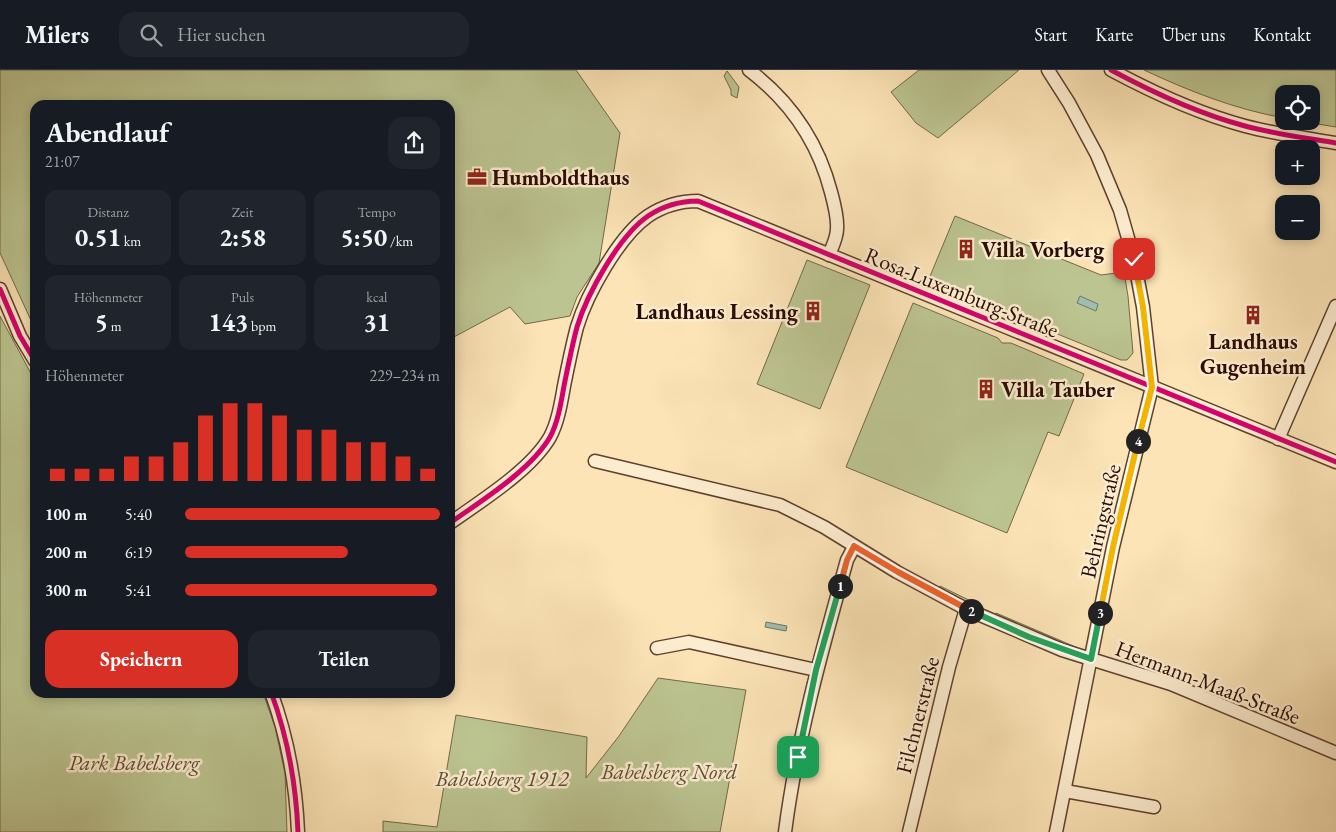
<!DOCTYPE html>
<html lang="de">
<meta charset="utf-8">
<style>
body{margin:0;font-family:"EB Garamond",serif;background:#20242c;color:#f1f3f6;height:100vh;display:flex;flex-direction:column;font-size:19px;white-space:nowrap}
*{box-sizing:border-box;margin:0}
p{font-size:16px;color:#9ea1a6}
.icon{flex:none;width:28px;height:28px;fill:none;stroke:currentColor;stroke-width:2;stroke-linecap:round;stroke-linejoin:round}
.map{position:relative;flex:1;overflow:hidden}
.drawer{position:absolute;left:30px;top:30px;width:425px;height:598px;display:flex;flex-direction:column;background:#171b24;border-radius:15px;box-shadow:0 2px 12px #0003}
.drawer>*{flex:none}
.controls{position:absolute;left:1275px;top:15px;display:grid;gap:10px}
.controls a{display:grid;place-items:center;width:45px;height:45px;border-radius:10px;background:#171b24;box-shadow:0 2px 12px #0003;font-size:25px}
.pin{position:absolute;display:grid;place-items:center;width:42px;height:42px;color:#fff;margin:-21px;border-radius:10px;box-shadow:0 2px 8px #0006}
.km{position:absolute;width:25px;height:25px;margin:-12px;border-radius:50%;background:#222;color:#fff;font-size:14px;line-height:25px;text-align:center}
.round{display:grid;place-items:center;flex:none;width:52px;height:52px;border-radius:15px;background:#20242c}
.headline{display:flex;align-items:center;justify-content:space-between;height:85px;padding:0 15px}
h1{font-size:28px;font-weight:700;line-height:38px}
.metrics{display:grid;grid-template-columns:repeat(3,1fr);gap:8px;height:85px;padding:5px 15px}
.metrics div{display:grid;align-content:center;border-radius:12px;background:#20242c;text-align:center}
.metrics b{font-size:25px;font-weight:700}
.metrics small{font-size:14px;font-weight:400}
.metrics p{font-size:14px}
.chart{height:140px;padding:10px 15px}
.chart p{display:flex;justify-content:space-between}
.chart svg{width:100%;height:90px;margin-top:5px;stroke:#d93025;stroke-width:6}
.action{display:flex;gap:10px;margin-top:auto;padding:10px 15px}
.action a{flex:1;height:58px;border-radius:15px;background:#d93025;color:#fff;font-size:20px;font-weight:700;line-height:58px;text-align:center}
.action a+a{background:#20242c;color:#f1f3f6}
ul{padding:0 15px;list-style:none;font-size:16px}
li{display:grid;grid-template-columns:80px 60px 1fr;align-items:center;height:38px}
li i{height:12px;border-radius:6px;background:#d93025}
header{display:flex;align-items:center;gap:30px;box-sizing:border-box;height:70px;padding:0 25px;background:#171b24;border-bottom:1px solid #363941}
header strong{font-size:24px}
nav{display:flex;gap:28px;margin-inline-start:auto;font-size:18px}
.search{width:350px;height:45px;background:#20242c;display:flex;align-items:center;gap:12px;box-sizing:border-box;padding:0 18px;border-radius:15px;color:#9ea1a6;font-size:19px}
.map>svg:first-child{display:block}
.green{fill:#bcc591;stroke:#736849}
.water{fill:#9fbeb0;stroke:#70766a}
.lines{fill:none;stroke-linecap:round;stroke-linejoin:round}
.minor-casing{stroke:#5e412e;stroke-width:15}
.minor{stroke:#fdedd0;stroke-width:12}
.cycleway-casing{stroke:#fdedd0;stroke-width:8}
.cycleway{stroke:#d6006c;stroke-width:5}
.split-1-casing{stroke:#fff;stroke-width:10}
.split-2-casing{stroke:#fff;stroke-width:10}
.split-3-casing{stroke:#fff;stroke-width:10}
.split-4-casing{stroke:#fff;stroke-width:10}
.split-5-casing{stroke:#fff;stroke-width:10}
.split-1{stroke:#22a559;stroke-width:6}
.split-2{stroke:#f0652b;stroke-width:6}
.split-3{stroke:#22a559;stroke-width:6}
.split-4{stroke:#f5b400;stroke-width:6}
.split-5{stroke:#f5b400;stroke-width:6}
.labels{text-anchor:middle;stroke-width:5;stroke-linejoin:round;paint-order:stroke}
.poi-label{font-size:22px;font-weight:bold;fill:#2a0b01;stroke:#fdedd0;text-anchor:start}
.street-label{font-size:22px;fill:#2a0b01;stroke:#fdedd0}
.park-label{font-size:22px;font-style:italic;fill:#5d4c33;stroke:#fdedd0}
</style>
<header>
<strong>Milers</strong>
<div class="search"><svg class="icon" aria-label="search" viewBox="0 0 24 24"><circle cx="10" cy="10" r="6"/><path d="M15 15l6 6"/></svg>Hier suchen</div>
<nav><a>Start</a><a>Karte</a><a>Über uns</a><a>Kontakt</a></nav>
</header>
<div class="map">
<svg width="1336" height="762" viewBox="0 0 1336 762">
<rect width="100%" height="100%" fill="#fce4b6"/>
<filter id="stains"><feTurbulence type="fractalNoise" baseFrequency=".004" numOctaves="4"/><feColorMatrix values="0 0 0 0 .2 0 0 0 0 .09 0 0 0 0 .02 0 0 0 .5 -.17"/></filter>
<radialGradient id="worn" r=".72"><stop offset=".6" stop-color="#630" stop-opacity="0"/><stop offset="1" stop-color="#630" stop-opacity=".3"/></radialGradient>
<!-- green -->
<g class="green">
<path d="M0,0h576l44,63 -21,130 -22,34 -7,19 -45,8 -15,-17 -58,31 -2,-3v-230h-415v224l-35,-76z"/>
<path d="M919,0h100l-81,68 -22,-15 -25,-31z"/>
<path d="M1144,0h192v57l-37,-6h12v-27h-27v24c-50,-9 -95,-27 -140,-48z"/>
<path d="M727,1l12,16 -2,11 -6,-3v-5l-7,-14z"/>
<path d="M955,146l146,59 23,-3 4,24 5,57 -6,7h-6l-193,-79z"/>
<path d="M807,190l63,25 -50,124 -63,-25z"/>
<path d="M913,233l85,35 4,5h9l73,31 -25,62 -11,-4 -41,101 -161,-66z"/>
<path d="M0,246l35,65v311l228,1 12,34 10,46 2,59h-287z"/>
<path d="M940,516l39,19 -1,2 -39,-19z"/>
<path d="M996,543l82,35 -1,1 -82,-34z"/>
<path d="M658,608l88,12 -26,142h-337v-11l54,6 19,-112 131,22 -1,41 33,-42z"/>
</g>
<!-- water -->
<g class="water">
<path d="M1080,226l18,8 -2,7 -19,-8z"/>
<path d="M766,552l21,4 -1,5 -21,-4z"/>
</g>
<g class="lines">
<defs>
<g id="minor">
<path d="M749,0c41,31 69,72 82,122 3,11 7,26 6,37 0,9 -5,18 -8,26"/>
<path d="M1048,0l21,33 28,52 23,55 14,49 9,48 9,80 -39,160 -57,285"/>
<path d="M1111,0c41,22 89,44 134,56 30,8 61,12 91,17"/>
<path d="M0,219l20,47 15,25"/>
<path d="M1278,369l58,-133"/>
<path d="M595,391l185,44 44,22 73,45 69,37 96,41 109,34 165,69"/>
<path d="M450,453c31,-22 81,-53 100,-86 8,-15 11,-34 14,-51 4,-20 8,-40 13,-59 10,-33 42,-91 71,-111 15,-10 32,-15 50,-15l638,261"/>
<path d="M657,578l32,-6 127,28"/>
<path d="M271,622c17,46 25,92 27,140"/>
<path d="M1065,721l89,16"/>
<path d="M785,762c12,-93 37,-182 62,-272l7,-13"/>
<path d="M909,762l40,-165 17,-58"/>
</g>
</defs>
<!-- minor casing -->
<use href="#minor" class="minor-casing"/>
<!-- minor -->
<use href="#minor" class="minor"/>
<defs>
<g id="cycleway">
<path d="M1111,0c41,22 89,44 134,56 30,8 61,12 91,17"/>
<path d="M0,219l20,47 15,25"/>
<path d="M450,453c31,-22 81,-53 100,-86 8,-15 11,-34 14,-51 4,-20 8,-40 13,-59 10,-33 42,-91 71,-111 15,-10 32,-15 50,-15l638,261"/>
<path d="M271,622c17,46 25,92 27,140"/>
</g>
</defs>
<!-- cycleway casing -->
<use href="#cycleway" class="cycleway-casing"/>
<!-- cycleway -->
<use href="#cycleway" class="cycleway"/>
</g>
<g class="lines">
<defs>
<path id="split-1" d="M798,687l18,-87 24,-84"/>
<path id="split-2" d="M840,516l7,-26 7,-14 44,26 73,39"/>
<path id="split-3" d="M971,541l58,26 62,22 9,-46"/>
<path id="split-4" d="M1100,543l13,-66 25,-106"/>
<path id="split-5" d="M1134,189l9,48 9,80 -14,54"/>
</defs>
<!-- split-1 casing -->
<use href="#split-1" class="split-1-casing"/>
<!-- split-2 casing -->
<use href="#split-2" class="split-2-casing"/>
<!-- split-3 casing -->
<use href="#split-3" class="split-3-casing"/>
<!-- split-4 casing -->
<use href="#split-4" class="split-4-casing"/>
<!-- split-5 casing -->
<use href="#split-5" class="split-5-casing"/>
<!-- split-1 -->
<use href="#split-1" class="split-1"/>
<!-- split-2 -->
<use href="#split-2" class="split-2"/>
<!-- split-3 -->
<use href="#split-3" class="split-3"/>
<!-- split-4 -->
<use href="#split-4" class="split-4"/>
<!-- split-5 -->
<use href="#split-5" class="split-5"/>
</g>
<!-- icons -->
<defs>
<symbol id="office-bare" viewBox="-9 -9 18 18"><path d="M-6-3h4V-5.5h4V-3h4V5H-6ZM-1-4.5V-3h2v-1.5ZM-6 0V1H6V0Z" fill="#8f2418" stroke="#fdedd0" stroke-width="2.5" paint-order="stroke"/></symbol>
<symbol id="building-bare" viewBox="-9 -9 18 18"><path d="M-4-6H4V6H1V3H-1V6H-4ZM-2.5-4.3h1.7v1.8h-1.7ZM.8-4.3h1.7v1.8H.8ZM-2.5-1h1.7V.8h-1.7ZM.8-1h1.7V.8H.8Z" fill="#8f2418" stroke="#fdedd0" stroke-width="2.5" paint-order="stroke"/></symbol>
</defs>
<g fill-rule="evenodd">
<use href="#office-bare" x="463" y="93" width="28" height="28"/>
<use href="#building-bare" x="952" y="165" width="28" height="28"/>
<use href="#building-bare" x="799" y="227" width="28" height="28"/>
<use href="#building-bare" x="1239" y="231" width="28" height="28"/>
<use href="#building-bare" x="972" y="305" width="28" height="28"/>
</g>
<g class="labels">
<!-- poi labels -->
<g class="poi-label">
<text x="492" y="115">Humboldthaus</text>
<text x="981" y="187">Villa Vorberg</text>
<text x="798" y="249" text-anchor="end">Landhaus Lessing</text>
<text x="1253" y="279" text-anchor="middle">Landhaus<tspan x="1253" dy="25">Gugenheim</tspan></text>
<text x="1001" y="327">Villa Tauber</text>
</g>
<!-- street labels -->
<g class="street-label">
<text transform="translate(962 222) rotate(22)" y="8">Rosa-Luxemburg-Straße</text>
<text transform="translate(1100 451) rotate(-77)" y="8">Behringstraße</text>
<text transform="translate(1208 612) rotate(21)" y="8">Hermann-Maaß-Straße</text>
<text transform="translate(917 645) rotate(-76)" y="8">Filchnerstraße</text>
</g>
<!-- park labels -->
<g class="park-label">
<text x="134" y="700">Park Babelsberg</text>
<text x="669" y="709">Babelsberg Nord</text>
<text x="502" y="716">Babelsberg 1912</text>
</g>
</g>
<rect width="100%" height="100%" filter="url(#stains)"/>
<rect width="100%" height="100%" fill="url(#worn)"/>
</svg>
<div class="controls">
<a><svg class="icon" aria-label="locate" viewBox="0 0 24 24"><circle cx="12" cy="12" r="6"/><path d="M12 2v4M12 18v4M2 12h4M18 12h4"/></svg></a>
<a>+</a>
<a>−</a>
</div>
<div class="pin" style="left:798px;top:687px;background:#1e9e55"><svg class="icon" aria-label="arrive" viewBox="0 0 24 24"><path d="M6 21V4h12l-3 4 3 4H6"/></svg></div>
<div class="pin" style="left:1134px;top:189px;background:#d93025"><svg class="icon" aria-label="check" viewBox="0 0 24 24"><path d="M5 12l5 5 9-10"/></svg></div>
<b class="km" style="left:840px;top:516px">1</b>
<b class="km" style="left:971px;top:541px">2</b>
<b class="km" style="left:1100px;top:543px">3</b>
<b class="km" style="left:1138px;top:371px">4</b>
<section class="drawer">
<div class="headline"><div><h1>Abendlauf</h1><p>21:07</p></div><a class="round"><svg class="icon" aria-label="share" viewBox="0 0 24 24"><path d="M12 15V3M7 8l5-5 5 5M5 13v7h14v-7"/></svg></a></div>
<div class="metrics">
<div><p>Distanz</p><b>0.51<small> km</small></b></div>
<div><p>Zeit</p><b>2:58</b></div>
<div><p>Tempo</p><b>5:50<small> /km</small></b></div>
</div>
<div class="metrics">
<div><p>Höhenmeter</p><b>5<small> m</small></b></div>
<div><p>Puls</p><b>143<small> bpm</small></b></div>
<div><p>kcal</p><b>31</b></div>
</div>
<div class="chart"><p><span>Höhenmeter</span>229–234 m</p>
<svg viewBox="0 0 160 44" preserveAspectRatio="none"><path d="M5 44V38M15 44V38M25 44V38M35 44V32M45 44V32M55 44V25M65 44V12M75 44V6M85 44V6M95 44V12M105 44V19M115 44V19M125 44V25M135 44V25M145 44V32M155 44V38"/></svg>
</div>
<ul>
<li><b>100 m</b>5:40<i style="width:100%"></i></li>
<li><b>200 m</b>6:19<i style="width:64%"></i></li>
<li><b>300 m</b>5:41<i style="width:99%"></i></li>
</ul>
<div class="action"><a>Speichern</a><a>Teilen</a></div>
</section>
</div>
